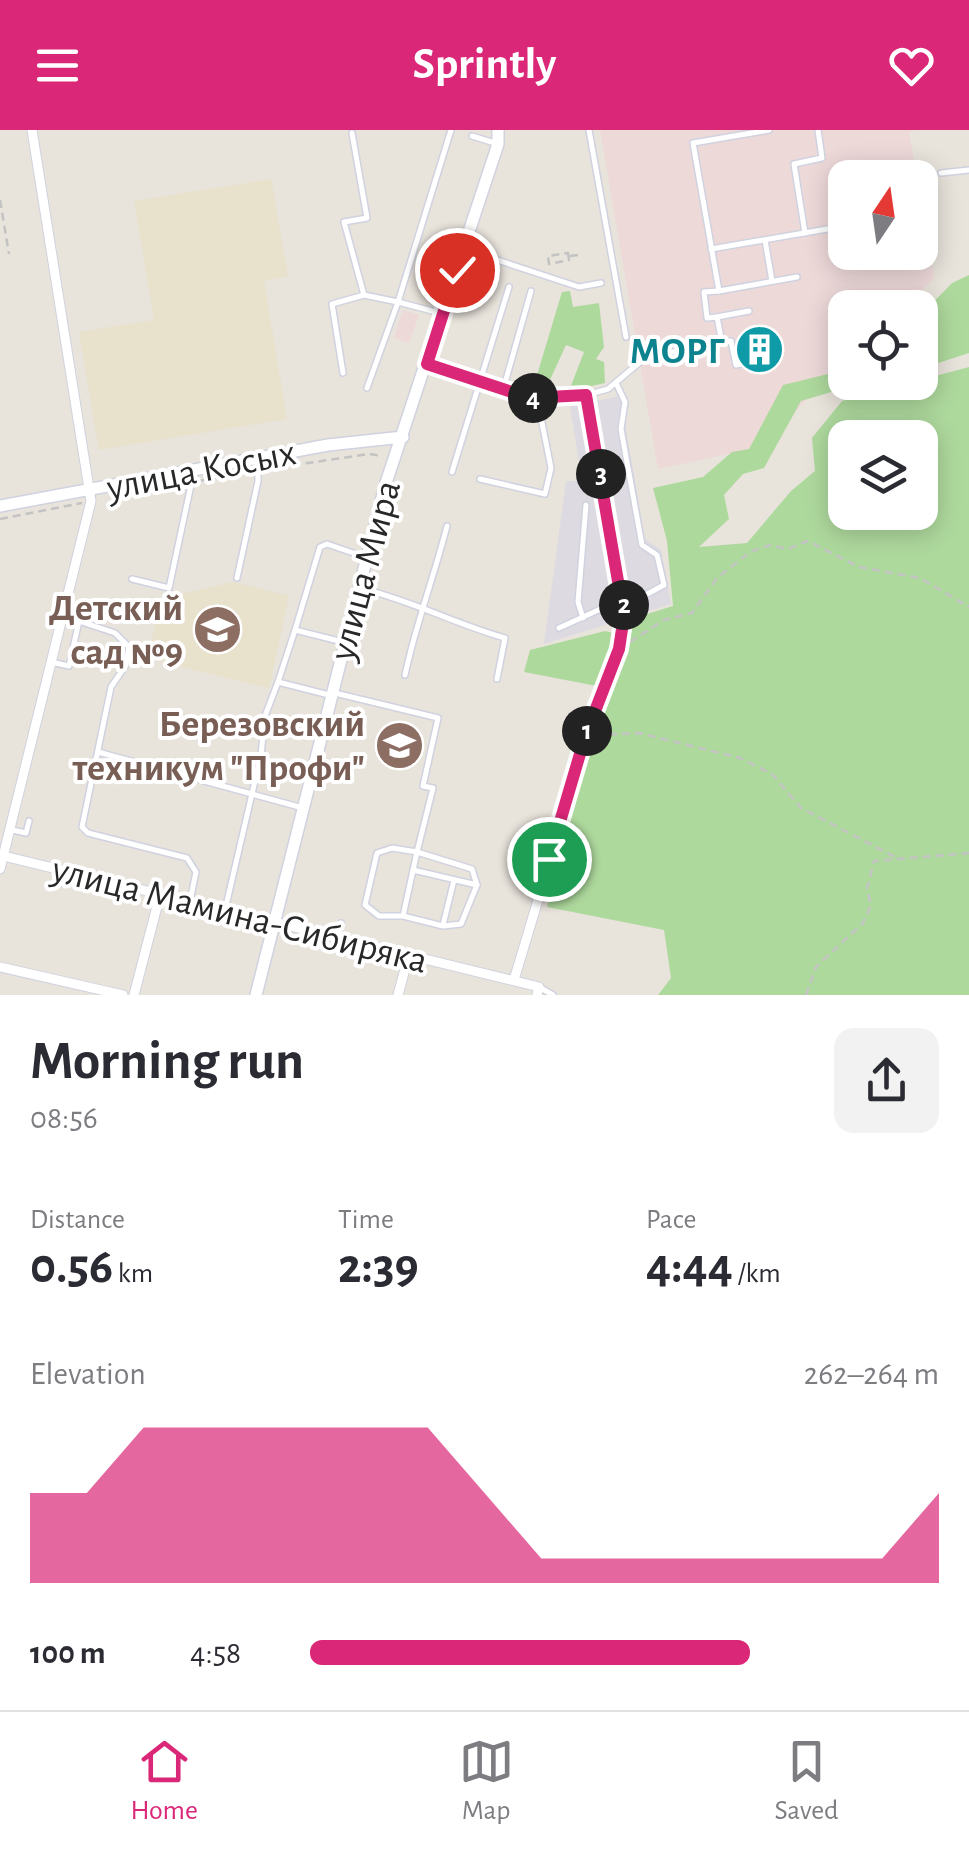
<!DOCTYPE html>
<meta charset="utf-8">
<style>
body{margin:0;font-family:"Alegreya Sans",sans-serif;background:#f2f2f3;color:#2b2b33;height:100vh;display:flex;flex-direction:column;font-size:38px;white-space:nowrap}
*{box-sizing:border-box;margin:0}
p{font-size:32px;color:#7c7c81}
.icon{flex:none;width:55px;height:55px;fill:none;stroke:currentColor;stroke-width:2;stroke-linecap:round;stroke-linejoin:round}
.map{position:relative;height:865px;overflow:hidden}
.details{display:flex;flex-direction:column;background:#fff;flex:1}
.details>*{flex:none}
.needle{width:65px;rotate:13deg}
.controls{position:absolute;left:828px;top:30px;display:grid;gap:20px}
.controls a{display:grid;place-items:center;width:110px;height:110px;border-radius:20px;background:#fff;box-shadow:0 5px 25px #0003;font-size:50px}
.pin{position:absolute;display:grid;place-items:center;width:85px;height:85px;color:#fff;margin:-42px;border:5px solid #fff;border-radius:50%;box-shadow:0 2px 10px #0007}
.km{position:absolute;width:50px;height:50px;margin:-25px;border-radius:50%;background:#222;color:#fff;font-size:28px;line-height:50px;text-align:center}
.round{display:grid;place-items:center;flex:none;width:105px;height:105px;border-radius:20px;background:#f2f2f3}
.head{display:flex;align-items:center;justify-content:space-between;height:170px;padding:0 30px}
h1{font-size:55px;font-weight:700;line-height:75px}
.figures{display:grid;grid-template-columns:repeat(3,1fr);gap:15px;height:170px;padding:10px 30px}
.figures div{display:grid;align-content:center}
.figures b{font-size:50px;font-weight:700}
.figures small{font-size:28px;font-weight:400}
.figures p{font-size:28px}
.chart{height:280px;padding:20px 30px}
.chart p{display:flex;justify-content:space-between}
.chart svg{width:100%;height:180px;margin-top:10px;fill:#db2777;opacity:.7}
ul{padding:0 30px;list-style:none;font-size:32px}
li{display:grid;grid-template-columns:160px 120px 1fr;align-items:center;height:75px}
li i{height:25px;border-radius:12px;background:#db2777}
header{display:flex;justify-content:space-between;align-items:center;height:130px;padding:0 30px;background:#db2777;color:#fff;font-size:45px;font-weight:700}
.tabs{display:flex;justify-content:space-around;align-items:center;height:140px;border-top:2px solid #e1e1e2;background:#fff;font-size:28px;color:#7c7c81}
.tabs a{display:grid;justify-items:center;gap:5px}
.tabs .current{color:#db2777}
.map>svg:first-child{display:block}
.industrial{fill:#dddbe1}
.education{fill:#e8e1cc}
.medical{fill:#eed9d9}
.green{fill:#aed99d;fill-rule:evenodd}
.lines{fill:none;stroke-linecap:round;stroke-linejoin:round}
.service-casing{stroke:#d0d2df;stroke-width:8}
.minor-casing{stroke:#d0d2df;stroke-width:11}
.tertiary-casing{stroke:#d0d2df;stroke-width:14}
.path{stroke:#c3c3c3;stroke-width:2.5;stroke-dasharray:8 5;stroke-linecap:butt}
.service{stroke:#fff;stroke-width:5}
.minor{stroke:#fff;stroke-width:9}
.tertiary{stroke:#fff;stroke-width:11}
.route-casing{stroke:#fff;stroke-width:20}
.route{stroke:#db2777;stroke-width:12}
.labels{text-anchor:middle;stroke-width:8;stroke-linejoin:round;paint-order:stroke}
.culture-label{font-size:38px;font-weight:bold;fill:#0d838f;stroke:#fff;text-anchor:end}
.street-label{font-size:38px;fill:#282828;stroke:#fff}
.education-label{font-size:38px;font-weight:bold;fill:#785e54;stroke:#fff;text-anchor:end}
</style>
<header><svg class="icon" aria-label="menu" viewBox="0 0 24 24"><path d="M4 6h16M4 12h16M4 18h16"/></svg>Sprintly<svg class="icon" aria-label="heart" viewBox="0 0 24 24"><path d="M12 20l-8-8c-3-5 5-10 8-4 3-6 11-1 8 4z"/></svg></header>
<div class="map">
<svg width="969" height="865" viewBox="0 0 969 865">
<rect width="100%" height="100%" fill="#e8e3db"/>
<!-- industrial -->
<path class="industrial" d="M625,265l1,35 19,109 16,11 10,54 -127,40 22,-163h16l-12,-75z"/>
<!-- education -->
<g class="education">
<path d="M271,49l17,97 -24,5 23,138 -188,31 -20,-118 75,-12 -20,-119z"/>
<path d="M233,452l56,14 -20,92 -121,-29 12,-60z"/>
</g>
<!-- medical -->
<g class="medical">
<path d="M600,0h317l-8,2 8,45 -72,1v74h75v-56l14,82 -30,29 -59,1v56l-88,84 -99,21z"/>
<path d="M403,180l16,5 -10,28 -15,-5z"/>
</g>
<!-- green -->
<g class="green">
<path d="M969,145v78l-49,16v-53l32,-33z"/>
<path d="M570,161l3,16 26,-4 5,44 -8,12 8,3 1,21 -36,8 15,-39 -18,-7 -22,48 -13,2 31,-103z"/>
<path d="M969,237v628h-311l13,-17 -7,-48 -117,-23 43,-166 34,-84 7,-38 42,-13 -6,-65 -14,-53 50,-11 29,-25 17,-3 34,-64 49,-12 6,17 -37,11 -37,67 -21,6 -19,21 5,24 -30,28 48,-4 44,-52 24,-20 -3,-33 30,-37zM845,308h75v74h-75z"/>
<path d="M605,501l8,2 2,8 -18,45 -73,-14 6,-22z"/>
</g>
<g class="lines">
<defs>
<g id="service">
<path d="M589,0l37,207"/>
<path d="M352,3l15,85 -23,4 20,73"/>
<path d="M472,6l26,8"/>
<path d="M941,43l28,-3"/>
<path d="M805,103l-11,-69 28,-6 -4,-28"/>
<path d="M765,110l7,41"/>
<path d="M464,119l115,38 22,-4"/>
<path d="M711,119l122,-21"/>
<path d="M719,161l78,-14"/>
<path d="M440,183l-42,-11 53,-172"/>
<path d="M717,187l32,-6"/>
<path d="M722,213l-5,-26 -10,1 -3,-26 15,-1 -26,-148 76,-13"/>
<path d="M427,233l104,35 55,-3 22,-6 38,-32 85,-16 5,24 16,-3"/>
<path d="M343,243l-11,-69 32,-9 34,7 -31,86"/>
<path d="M503,260l28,-99"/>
<path d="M586,265l20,106"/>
<path d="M452,342l57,-185"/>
<path d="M480,349l65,15 6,-26 -14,-70"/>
<path d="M237,448l21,-97v-22"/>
<path d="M132,449l37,9 25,-117"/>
<path d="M363,459c50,12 92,35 142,49l-8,41"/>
<path d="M64,486l51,17 14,14 -3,18 -15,22 -29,140 6,6 99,25 9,14 -6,29"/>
<path d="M583,488l-5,-16 8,-97"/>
<path d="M559,498l46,-21 20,-1 39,-21 -7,-30 -15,-10 -21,-116 4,-27 -9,-19"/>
<path d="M295,500l-17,52 51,13"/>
<path d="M343,512l-48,-12 25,-83 7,-3 38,13"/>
<path d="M51,532l18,4 10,-45"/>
<path d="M405,545c11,-52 29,-98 42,-149"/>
<path d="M335,563l103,25 -15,68 10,2 -16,64 -25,-4 -15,5 -12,52 14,11h24l14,-64 55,17 5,16 -16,39 -18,2 -40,-10"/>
<path d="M98,622l205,56"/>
<path d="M12,700l14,3 3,-12"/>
<path d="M413,740l64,15"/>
<path d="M225,780l36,-155 4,-39 13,-34"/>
<path d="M443,795l11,-45"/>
<path d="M338,806l3,-13"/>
<path d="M539,857l14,8"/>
</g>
<g id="minor">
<path d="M0,725l539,132 -2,8"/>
<path d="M0,739l91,-368 -59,-371"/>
<path d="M0,837l123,28"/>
<path d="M514,850l84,-280"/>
<path d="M134,865l26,-100"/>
<path d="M398,865l11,-41"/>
</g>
<g id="tertiary">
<path d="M0,376l328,-61 75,-8"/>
<path d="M256,865l129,-509 113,-342v-14"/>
</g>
</defs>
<!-- service casing -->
<use href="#service" class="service-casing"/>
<!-- minor casing -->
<use href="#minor" class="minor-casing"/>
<!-- tertiary casing -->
<use href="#tertiary" class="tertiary-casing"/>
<!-- path -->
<g class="path">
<path d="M0,70l9,54"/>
<path d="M568,123l1,7 -20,4 -1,-8z"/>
<path d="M570,126l8,-1"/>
<path d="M267,339l102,-15 13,2"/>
<path d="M198,351l51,-9"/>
<path d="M608,377l15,91"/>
<path d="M0,389l82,-16"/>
<path d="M619,519l45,-29 28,-7 25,-35 33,-26 20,-7 17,4 21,-8 51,26 61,11 49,29"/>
<path d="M601,564l18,-45 5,-38"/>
<path d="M596,605l43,-2 101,25 32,16 29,34 94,49"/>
<path d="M806,865l10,-28 47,-44 8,-18 -4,-16 7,-28 95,-8"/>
</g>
<!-- service -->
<use href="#service" class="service"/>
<!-- minor -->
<use href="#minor" class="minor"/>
<!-- tertiary -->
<use href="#tertiary" class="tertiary"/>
</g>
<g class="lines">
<defs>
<path id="route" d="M457,140l-30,94 103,34 56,-3 38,221 -5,33 -34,88 -36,122"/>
</defs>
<!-- route casing -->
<use href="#route" class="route-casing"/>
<!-- route -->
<use href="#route" class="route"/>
</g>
<!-- icons -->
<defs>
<symbol id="building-disc" viewBox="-11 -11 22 22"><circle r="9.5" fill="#0f9aa8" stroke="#fff"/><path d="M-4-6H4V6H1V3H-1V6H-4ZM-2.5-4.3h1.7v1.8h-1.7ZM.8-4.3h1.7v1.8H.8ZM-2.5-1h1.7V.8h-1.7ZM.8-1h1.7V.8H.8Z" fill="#fff"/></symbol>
<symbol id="school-disc" viewBox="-11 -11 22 22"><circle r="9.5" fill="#8d6e63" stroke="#fff"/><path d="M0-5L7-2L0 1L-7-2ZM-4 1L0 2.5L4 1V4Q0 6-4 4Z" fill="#fff"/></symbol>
<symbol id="university-disc" viewBox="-11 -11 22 22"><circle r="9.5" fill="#8d6e63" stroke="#fff"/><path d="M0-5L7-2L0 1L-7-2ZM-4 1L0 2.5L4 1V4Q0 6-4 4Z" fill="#fff"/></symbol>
</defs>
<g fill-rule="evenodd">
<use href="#building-disc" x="732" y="192" width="55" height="55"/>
<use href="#school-disc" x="190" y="472" width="55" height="55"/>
<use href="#university-disc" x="372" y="588" width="55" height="55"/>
</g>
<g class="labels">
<!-- culture labels -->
<g class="culture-label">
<text x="725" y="233">МОРГ</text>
</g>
<!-- street labels -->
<g class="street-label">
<text transform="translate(201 339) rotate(-11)" y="13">улица Косых</text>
<text transform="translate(364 440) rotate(-75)" y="13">улица Мира</text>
<text transform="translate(240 784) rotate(14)" y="13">улица Мамина-Сибиряка</text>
</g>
<!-- education labels -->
<g class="education-label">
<text x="183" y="490">Детский<tspan x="183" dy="44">сад №9</tspan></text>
<text x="365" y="606">Березовский<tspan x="365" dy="44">техникум "Профи"</tspan></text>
</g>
</g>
</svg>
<div class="controls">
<a><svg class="needle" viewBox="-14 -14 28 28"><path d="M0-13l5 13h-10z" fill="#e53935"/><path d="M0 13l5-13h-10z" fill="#7c7c81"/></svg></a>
<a><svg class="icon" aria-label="locate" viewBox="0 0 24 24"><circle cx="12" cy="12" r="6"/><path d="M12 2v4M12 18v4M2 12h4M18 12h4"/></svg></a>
<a><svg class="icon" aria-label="layers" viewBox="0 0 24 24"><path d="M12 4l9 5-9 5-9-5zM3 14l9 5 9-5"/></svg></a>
</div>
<div class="pin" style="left:549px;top:729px;background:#1e9e55"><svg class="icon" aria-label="arrive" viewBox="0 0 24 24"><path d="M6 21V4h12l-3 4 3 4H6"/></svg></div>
<div class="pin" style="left:457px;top:140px;background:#d93025"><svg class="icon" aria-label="check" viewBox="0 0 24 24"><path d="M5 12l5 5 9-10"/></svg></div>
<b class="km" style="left:587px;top:601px">1</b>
<b class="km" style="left:624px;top:475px">2</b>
<b class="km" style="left:601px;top:344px">3</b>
<b class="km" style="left:533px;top:268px">4</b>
</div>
<section class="details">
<div class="head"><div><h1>Morning run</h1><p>08:56</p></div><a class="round"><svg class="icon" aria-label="share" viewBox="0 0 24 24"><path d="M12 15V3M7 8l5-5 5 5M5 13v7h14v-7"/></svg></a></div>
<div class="figures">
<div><p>Distance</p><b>0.56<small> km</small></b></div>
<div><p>Time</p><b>2:39</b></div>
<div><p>Pace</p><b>4:44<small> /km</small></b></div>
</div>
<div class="chart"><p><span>Elevation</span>262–264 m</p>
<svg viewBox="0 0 160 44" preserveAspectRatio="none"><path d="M0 44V22L10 22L20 6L30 6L40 6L50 6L60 6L70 6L80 22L90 38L100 38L110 38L120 38L130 38L140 38L150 38L160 22V44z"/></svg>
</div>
<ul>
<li><b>100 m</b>4:58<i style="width:70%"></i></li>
</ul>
</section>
<nav class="tabs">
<a class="current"><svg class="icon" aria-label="home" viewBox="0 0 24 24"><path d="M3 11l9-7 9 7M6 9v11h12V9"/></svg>Home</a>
<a><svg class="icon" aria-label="map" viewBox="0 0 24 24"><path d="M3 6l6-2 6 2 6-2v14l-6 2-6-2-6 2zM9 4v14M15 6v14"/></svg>Map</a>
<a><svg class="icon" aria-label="saved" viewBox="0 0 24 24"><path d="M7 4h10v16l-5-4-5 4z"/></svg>Saved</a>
</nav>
